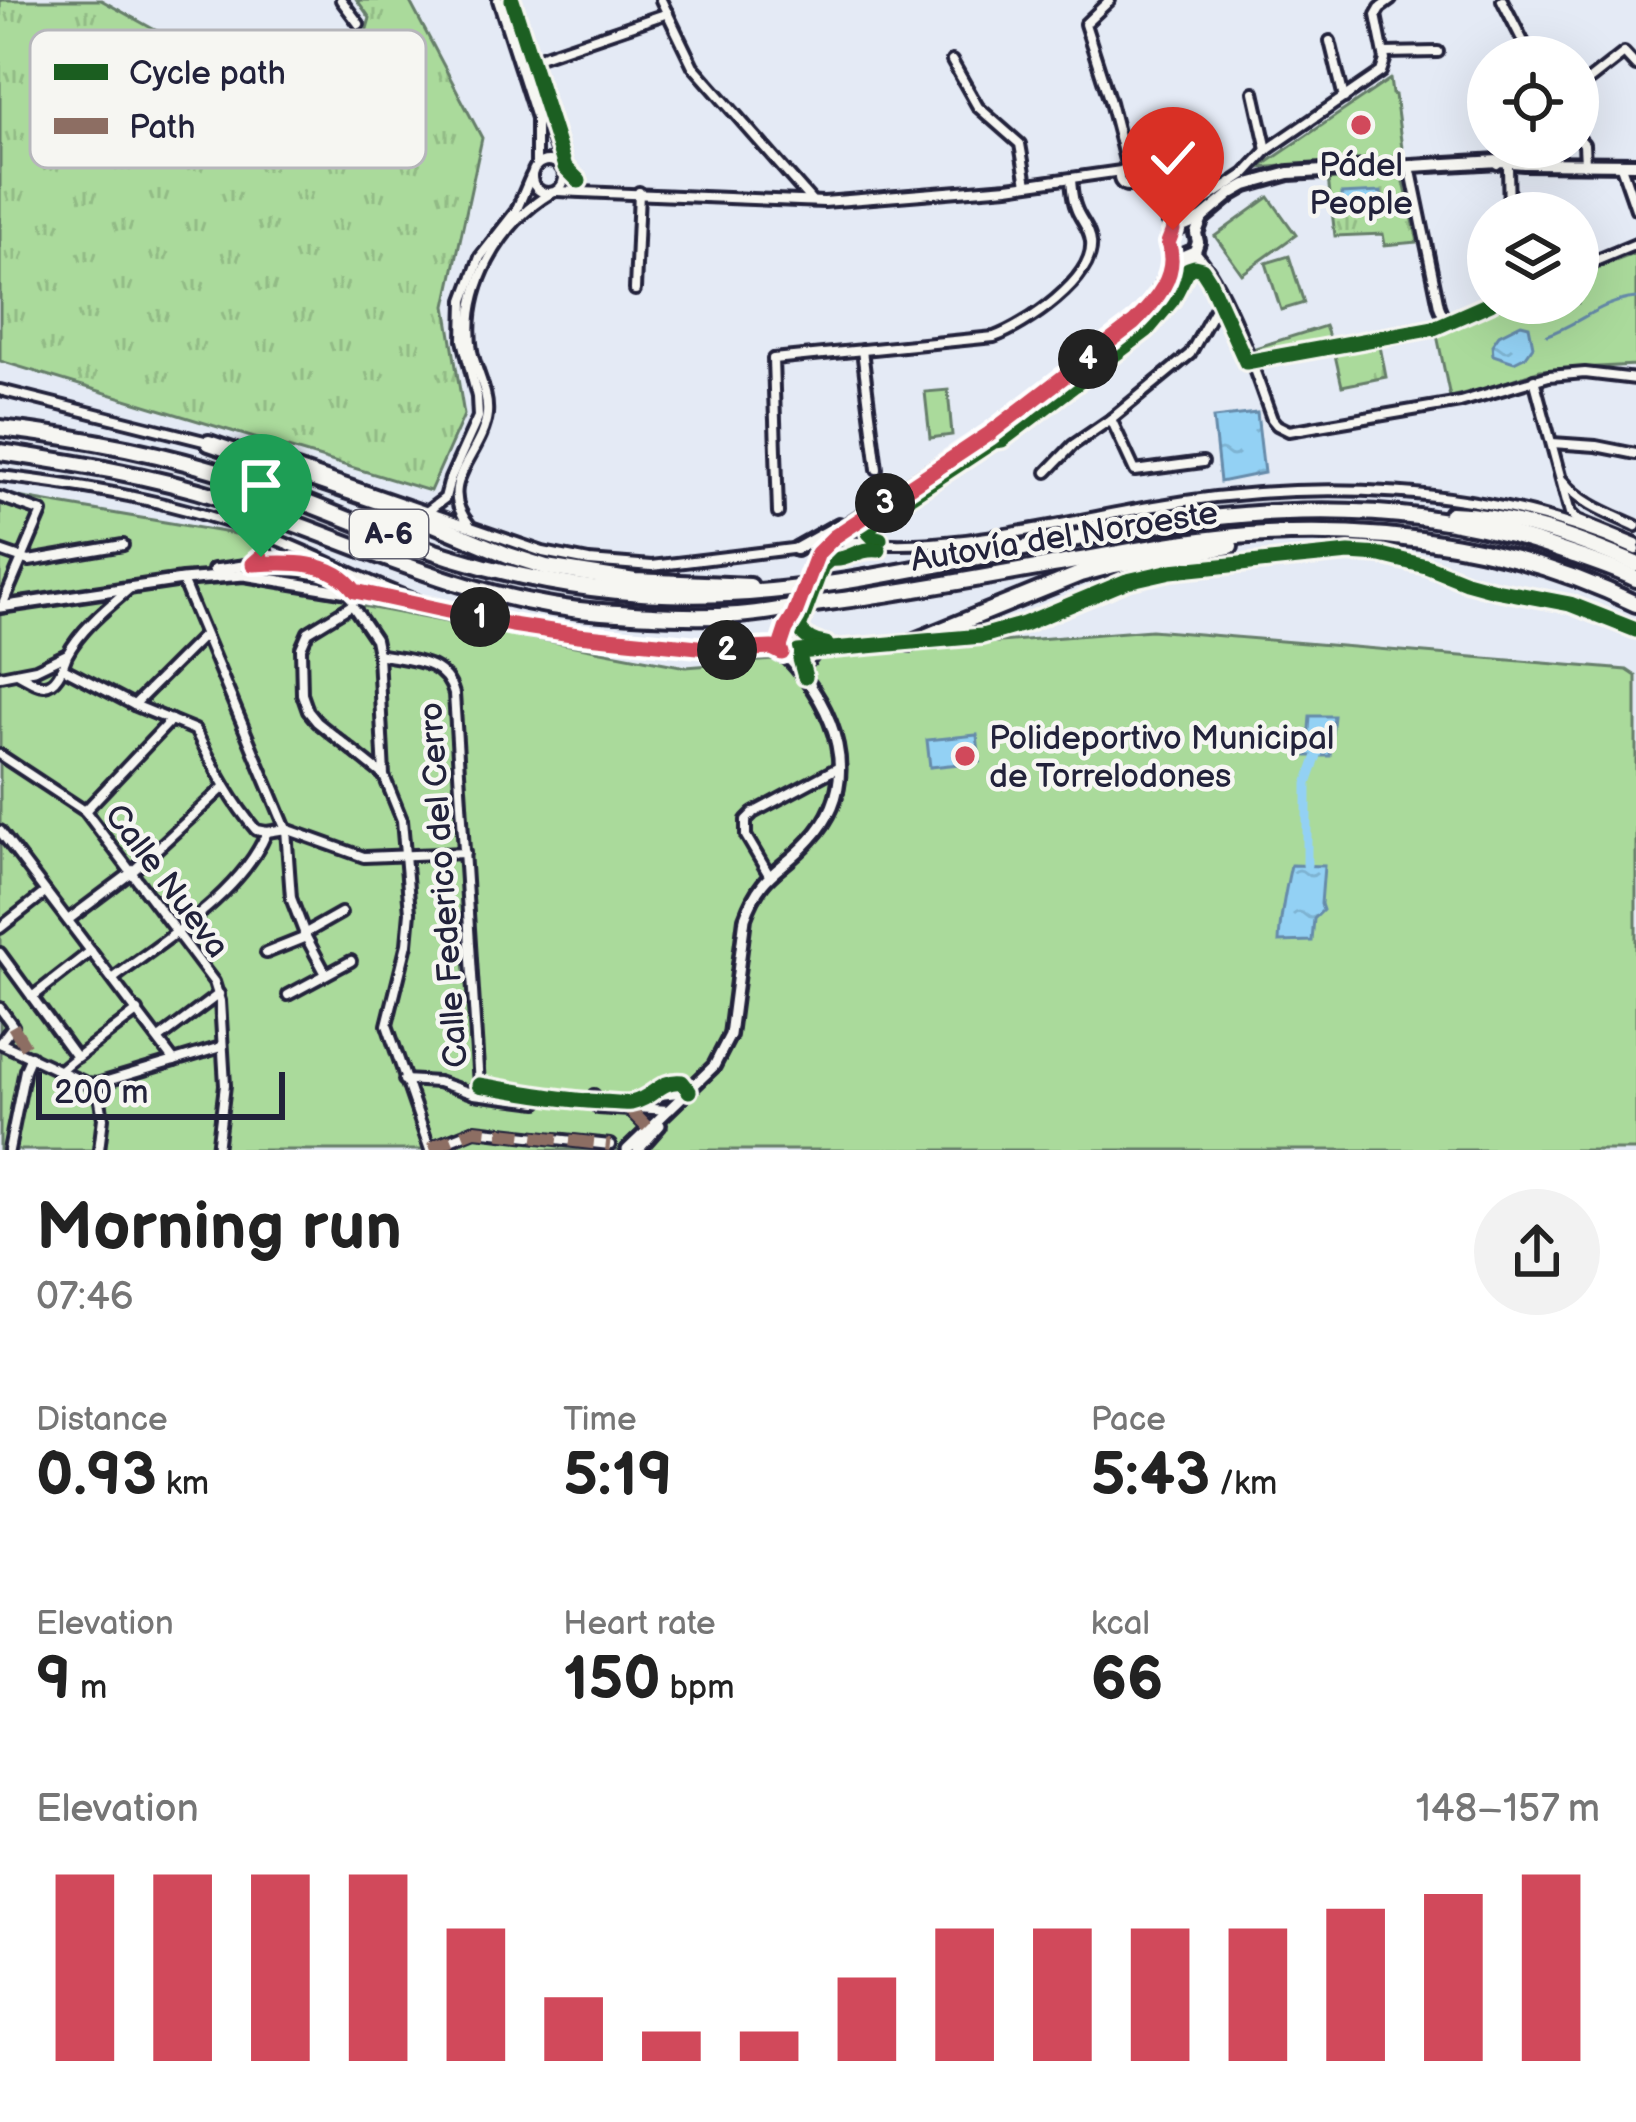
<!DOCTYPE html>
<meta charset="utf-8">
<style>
body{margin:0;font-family:"Balsamiq Sans",sans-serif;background:#f2f2f2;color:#222;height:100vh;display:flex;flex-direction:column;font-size:45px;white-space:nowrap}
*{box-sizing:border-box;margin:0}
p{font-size:39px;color:#767676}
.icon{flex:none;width:66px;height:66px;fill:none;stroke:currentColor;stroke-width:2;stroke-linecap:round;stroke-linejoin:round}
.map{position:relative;height:1150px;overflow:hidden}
.drawer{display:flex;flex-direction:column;background:#fff;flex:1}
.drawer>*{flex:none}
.controls{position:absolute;left:1467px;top:36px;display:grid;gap:24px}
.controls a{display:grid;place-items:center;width:132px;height:132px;border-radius:50%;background:#fff;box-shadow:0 12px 48px #0002;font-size:60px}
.scale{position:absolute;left:36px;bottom:30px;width:249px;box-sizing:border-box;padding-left:12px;border:6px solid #22223b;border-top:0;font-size:33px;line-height:42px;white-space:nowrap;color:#22223b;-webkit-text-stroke:9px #f6f6f2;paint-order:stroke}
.pin{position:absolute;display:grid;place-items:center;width:102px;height:102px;color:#fff;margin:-123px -51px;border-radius:50% 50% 50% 0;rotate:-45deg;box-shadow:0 0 12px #0007}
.pin .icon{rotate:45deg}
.km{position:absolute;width:60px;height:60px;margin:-30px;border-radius:50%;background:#222;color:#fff;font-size:33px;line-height:60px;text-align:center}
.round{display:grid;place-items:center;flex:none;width:126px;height:126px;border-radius:63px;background:#f2f2f2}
.head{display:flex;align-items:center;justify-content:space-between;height:204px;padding:0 36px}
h1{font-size:66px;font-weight:600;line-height:90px}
.figures{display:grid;grid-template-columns:repeat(3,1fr);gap:18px;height:204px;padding:12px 36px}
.figures div{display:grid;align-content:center}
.figures b{font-size:60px;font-weight:600}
.figures small{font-size:33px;font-weight:400}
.figures p{font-size:33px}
.chart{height:336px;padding:24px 36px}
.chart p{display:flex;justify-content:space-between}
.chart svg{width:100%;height:216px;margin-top:12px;stroke:#d1495b;stroke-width:6}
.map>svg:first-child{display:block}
.grass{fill:url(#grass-tufts);stroke:#667e6b;stroke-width:3}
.green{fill:#aada9b;stroke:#667e6b;stroke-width:3}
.water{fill:url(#water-ripples);stroke:#668baa;stroke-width:3}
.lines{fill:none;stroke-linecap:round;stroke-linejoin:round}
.stream{stroke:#668baa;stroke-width:3}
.canal{stroke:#93d1f4;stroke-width:9}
.minor-casing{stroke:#22223b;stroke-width:16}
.tertiary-casing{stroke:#22223b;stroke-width:18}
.secondary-casing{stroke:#22223b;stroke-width:20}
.motorway-casing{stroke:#22223b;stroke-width:22}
.minor{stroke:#f6f6f2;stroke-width:8}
.tertiary{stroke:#f6f6f2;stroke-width:9}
.secondary{stroke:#f6f6f2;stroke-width:10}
.motorway{stroke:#f6f6f2;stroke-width:14}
.secondary-bridge-casing{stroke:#22223b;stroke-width:20;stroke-linecap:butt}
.secondary-bridge{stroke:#f6f6f2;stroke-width:10}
.quiet{stroke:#8d6e63;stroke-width:12;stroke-dasharray:24 12;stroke-linecap:butt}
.cycleway-casing{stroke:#f6f6f2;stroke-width:22}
.cycleway{stroke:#1b5e20;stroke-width:15}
.route-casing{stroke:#fff;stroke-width:24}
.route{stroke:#d1495b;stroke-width:15}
.poi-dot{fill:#d1495b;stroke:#f6f6f2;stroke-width:4.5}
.labels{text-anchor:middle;stroke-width:9;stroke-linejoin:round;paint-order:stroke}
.shield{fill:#f6f6f2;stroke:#626272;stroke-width:3}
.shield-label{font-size:30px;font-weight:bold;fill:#22223b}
.poi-label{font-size:33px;fill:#22223b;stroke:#f6f6f2}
.street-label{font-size:33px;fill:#22223b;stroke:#f6f6f2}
.key{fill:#f6f6f2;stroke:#b6b6bb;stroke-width:3}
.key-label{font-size:33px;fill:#22223b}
</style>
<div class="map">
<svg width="1636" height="1150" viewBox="0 0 1636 1150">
<defs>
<pattern id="grass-tufts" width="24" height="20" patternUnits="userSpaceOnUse" patternTransform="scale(3)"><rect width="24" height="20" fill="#aada9b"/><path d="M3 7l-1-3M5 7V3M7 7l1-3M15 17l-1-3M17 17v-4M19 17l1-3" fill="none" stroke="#92bb86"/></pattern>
<pattern id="water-ripples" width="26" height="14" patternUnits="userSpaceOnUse" patternTransform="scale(3)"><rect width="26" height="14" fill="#93d1f4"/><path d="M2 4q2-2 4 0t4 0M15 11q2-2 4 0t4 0" fill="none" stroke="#7eb3d2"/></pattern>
</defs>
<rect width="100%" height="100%" fill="#e4eaf5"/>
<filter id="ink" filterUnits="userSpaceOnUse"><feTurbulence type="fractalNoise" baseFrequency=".00833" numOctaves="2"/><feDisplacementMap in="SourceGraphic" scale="24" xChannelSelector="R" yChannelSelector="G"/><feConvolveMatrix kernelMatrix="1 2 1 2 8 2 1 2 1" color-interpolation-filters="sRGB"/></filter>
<g filter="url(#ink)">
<!-- grass -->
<g class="grass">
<path d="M0,0h101l237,132 32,-114 -13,-18h52l73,138 -36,168 18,109 -34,76 -430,-130z"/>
<path d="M1398,173l6,9 14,60 -33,3 -2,-11 -48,2 -7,-58z"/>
<path d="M1380,346l6,31 -44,9 -7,-31z"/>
</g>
<!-- green -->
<g class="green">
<path d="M1390,79l2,15 3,1 8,61 -144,12z"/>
<path d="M1269,197l27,38 -54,39 -27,-38z"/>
<path d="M1636,253v112l-96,5 -46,16 -44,11 -13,-62 74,-32h67v-28z"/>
<path d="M1289,256l15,47 -23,7 -15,-47z"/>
<path d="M1325,326l3,8 -1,9 -72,12v-7z"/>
<path d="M948,390l4,45 -22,3 -5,-46z"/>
<path d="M0,494l247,42 115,70 324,61 465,-37 476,40 9,6v474h-1636z"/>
</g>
<!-- water -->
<g class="water">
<path d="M1381,192l1,16 -40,3 -1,-17z"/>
<path d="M1521,324l8,2 4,20 -7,10 -12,6 -21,-7 -1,-10 7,-10z"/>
<path d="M1257,413l7,60 -44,9 -7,-64z"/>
<path d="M1310,716h24l-4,40h-23z"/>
<path d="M977,735l3,27 -50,5 -3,-27z"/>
<path d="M1291,865l33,1 -3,38 2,6 -9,9 -2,22 -33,1c1,-26 6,-50 12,-77z"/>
</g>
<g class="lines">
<!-- stream -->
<path class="stream" d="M1547,335c33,-11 51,-33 89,-37"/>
<!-- canal -->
<path class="canal" d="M1307,865v-81l13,-37"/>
<defs>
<g id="minor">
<path d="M341,0l18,24"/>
<path d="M498,0l38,118v48"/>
<path d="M507,0l54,167"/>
<path d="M661,0l32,66 118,134"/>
<path d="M1110,0l-25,24 25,78 17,66"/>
<path d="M1502,0l29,57"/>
<path d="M1330,41l14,57"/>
<path d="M1384,53l54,-1"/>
<path d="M527,61l141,-48"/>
<path d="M952,61l26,46 42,37 7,40"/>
<path d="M1485,81l3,-2"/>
<path d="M1578,89l46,-36 12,13"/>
<path d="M1254,92l13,58"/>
<path d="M1578,137l6,7 1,20"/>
<circle cx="548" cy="177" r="16"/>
<path d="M1620,163l16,46"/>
<path d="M1497,164l14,-17"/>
<path d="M1410,166l29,140 4,10 6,6"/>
<path d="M1508,167l1,46"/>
<circle cx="1128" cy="177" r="9"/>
<path d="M1138,177l35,53"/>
<path d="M557,191l267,11 184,-15 113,-16"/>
<path d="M1183,225l9,-16 53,-35 22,-24 114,-78 4,-12 -9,-45 4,-7 11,-8"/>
<path d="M1195,251c34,40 59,119 77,168l5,6 12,6 171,-29 89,-26 36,-3 51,6"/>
<path d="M1578,268l58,-24"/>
<path d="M635,290l4,-98"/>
<path d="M862,350l15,119"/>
<path d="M1252,363l182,-35 57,-25"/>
<path d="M1534,379l36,134 7,7 59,24"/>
<path d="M0,390l208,52"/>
<path d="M1111,419l24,52 68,-9"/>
<path d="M1552,443l44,3 40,8"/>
<path d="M286,463l257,89 46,9 63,5 148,-18"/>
<path d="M1047,472l26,-27 38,-26 79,-65 31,-56"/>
<path d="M0,476c87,10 171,25 254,55 55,19 106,49 162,69"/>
<path d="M1563,481c18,23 47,33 73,45"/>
<path d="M0,497l42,15 -38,89"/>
<path d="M429,510l16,-12 5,-19 28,-62 -1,-20 -14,-57 1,-40 16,-43 36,-46 15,-35"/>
<path d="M778,513l-5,-154 221,-22c31,-11 101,-58 97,-95 -1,-14 -11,-22 -15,-34 -4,-9 -4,-19 -5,-28"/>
<path d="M866,519l-2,12 4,12"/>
<path d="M469,524c-35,-41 14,-69 18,-110 2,-22 -11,-42 -15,-63 -10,-61 27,-127 79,-158"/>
<path d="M849,541c98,13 203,-17 300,-34 158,-29 339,-24 487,43"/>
<path d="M0,551l29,10 94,-16"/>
<path d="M182,580l104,249 5,69 15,39 20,37"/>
<path d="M355,591l-3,14 -44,27 -7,16 1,46 6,17 9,11 66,53"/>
<path d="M352,605l23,34 3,15 6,122 18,44 8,92 -3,32 -20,81 43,125"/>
<path d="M430,605l82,20 66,11 165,15 28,-3 10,5"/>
<path d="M925,641l57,-5 42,-12 103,-43 44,-10 178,-18 32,2 45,11 40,16 29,8 75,14 66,26"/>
<path d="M798,652l113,-9"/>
<path d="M378,654c32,7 66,4 76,40l25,391 -5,9"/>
<path d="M63,668l71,37 61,25c18,35 35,70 61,100l11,2"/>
<path d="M17,673c7,3 21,13 27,12 14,-1 19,-20 23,-30 13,-25 41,-48 62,-66"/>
<path d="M0,676l36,-7 31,-15"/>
<path d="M805,677v-11l11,-13"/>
<path d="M134,705l70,-70"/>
<path d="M0,755l85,56 129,171 6,19 5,84 -8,65"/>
<path d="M85,811l86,-91"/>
<path d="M0,831l174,230"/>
<path d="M267,832l19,-3 78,28 101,-4"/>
<path d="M769,875l-23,-39v-16l7,-7 86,-46"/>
<path d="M68,920l64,-48 92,-85"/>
<path d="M0,928l46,-36"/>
<path d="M304,934l37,-21"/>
<path d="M0,953l76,104 -16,13"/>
<path d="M266,953l40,-16"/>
<path d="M114,978c52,-39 128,-85 153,-146"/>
<path d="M288,995l63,-34"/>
<path d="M32,997l59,-46"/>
<path d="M0,1008l13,18 -13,17"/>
<path d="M159,1039l60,-45"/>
<path d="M0,1043l86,40 11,1"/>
<path d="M77,1057l61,-46"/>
<path d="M404,1080l34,2 36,12 64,8 3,-9"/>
<path d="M97,1084l124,-37"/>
<path d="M97,1084l6,34 -4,32"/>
<path d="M594,1095l4,13 32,2 20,-14 38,-4"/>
<path d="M636,1108l33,2"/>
<path d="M630,1110l19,19"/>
<path d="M430,1148l45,-18 135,15"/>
<path d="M9,1150l16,-80 6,-14"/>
</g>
<g id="tertiary">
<path d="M254,563l11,-13 -6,-18"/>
<path d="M214,570c45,-5 109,-22 141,21"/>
<path d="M0,607l182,-27 62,-5 189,31"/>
<path d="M627,1150l87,-84 16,-31 15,-117c17,-47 35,-45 65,-78 55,-59 25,-133 -24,-184"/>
<path d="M638,1150l22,-25"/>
</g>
<g id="secondary">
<path d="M1171,267v-16l-3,-8 5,-13 29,-12 30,-25 14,-8 43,-12 210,-12 25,2 112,1"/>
<path d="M796,549l43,-24"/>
<path d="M817,563l12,-9 17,-3 3,-11"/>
<path d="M815,565l3,-12 24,-24 147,-95 145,-111 16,-16 31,-50 14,-6 3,-9 -2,-9 6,-15"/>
<path d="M794,616l6,32 -3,6 -8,3 -7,-3 -1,-9z"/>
</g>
<g id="motorway">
<path d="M0,428c78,9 164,25 239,50 72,24 140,57 212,79 89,28 185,41 278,37 87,-4 174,-23 259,-39 200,-39 383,-74 580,-2 23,8 46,15 68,26"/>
<path d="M209,443l177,61 122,51 38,12 89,14 115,5"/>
<path d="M0,452c75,11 150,23 222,46 125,40 247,105 380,114 45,3 91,6 136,3 30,-2 60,-9 90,-13 87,-11 173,-28 259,-43 59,-11 119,-22 179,-25 126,-7 256,14 370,70"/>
<path d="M1451,514c64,2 127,25 185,50"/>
<path d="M910,643l170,-69 34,-9 116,-19"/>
</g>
</defs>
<!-- minor casing -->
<use href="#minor" class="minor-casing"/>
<!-- tertiary casing -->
<use href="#tertiary" class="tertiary-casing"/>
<!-- secondary casing -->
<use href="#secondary" class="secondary-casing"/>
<!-- motorway casing -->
<use href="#motorway" class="motorway-casing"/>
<!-- minor -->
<use href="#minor" class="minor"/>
<!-- tertiary -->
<use href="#tertiary" class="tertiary"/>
<!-- secondary -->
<use href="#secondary" class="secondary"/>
<!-- motorway -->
<use href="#motorway" class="motorway"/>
<defs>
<path id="secondary-bridge" d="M794,616l21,-51"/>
</defs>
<!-- secondary-bridge casing -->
<use href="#secondary-bridge" class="secondary-bridge-casing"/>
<!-- secondary-bridge -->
<use href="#secondary-bridge" class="secondary-bridge"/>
<!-- quiet -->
<g class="quiet">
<path d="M13,1026l18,30"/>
<path d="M630,1110l19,19"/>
<path d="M430,1148l45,-18 135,15"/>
</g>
<defs>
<g id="cycleway">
<path d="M512,0l53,167 14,14"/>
<path d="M880,539l-7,-2 -4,-4 1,-6 12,-12 112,-74 8,-1 145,-110 25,-30 16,-31 6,-2 8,2 7,11 37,82 188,-34 57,-25"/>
<path d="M826,644c-11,-1 -21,-6 -27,-16l23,-62 8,-7c22,2 24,-11 49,-9"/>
<path d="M805,677l-7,-25 184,-16 42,-12 103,-43 44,-10 178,-18 32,2 45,11 40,16 29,8 75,14 66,26"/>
<path d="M479,1085c42,7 82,15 124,17 8,0 20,2 28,1 22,-4 29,-24 51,-21l7,9"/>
</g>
</defs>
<!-- cycleway casing -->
<use href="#cycleway" class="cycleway-casing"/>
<!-- cycleway -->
<use href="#cycleway" class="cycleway"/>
</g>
</g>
<g class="lines" filter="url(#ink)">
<defs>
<path id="route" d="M261,557l-8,7c35,-2 79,-5 102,27l157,34 66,10 150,15 44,-2 10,5 -2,-6 6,-18 8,-13 24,-63 16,-16 155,-103 145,-111c21,-21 46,-49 34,-80l5,-13"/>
</defs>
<!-- route casing -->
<use href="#route" class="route-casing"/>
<!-- route -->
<use href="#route" class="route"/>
</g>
<!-- markers -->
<g class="poi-dot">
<circle cx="1361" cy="125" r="12"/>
<circle cx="965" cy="756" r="12"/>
</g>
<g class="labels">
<!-- shield labels -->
<rect class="shield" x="350" y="510" width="78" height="48" rx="9"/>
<g class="shield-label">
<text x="389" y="544">A-6</text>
</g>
<!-- poi labels -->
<g class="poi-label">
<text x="1361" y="176">Pádel<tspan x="1361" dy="38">People</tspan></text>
<text x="989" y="749" text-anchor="start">Polideportivo Municipal<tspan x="989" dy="38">de Torrelodones</tspan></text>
</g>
<!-- street labels -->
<g class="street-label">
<text transform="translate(1064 535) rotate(-9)" y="12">Autovía del Noroeste</text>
<text transform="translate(168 880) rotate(53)" y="12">Calle Nueva</text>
<text transform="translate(442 885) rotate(-94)" y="12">Calle Federico del Cerro</text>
</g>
</g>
<!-- legend -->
<rect x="30" y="30" width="396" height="138" rx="18" class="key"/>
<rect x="54" y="64" width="54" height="16" fill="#1b5e20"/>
<rect x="54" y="118" width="54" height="16" fill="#8d6e63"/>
<g class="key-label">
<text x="129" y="84">Cycle path</text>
<text x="129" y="138">Path</text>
</g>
</svg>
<div class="controls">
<a><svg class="icon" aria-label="locate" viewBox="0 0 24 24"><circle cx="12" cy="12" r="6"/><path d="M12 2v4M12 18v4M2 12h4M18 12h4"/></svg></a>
<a><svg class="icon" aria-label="layers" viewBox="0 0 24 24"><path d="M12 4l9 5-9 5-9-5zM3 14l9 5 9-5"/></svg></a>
</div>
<div class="scale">200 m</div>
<div class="pin" style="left:261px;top:557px;background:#1e9e55"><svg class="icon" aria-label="arrive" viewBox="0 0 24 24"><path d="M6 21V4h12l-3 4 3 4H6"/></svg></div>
<div class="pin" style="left:1173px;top:230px;background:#d93025"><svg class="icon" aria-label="check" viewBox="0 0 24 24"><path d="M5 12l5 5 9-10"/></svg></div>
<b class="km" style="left:480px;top:617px">1</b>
<b class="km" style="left:727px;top:650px">2</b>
<b class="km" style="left:885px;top:503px">3</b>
<b class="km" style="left:1088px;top:359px">4</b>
</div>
<section class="drawer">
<div class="head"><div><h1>Morning run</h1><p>07:46</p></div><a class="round"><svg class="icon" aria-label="share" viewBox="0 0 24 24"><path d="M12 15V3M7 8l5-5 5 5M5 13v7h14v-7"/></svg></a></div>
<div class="figures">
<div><p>Distance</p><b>0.93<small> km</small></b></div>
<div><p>Time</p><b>5:19</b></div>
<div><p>Pace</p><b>5:43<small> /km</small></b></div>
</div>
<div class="figures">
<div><p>Elevation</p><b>9<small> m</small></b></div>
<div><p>Heart rate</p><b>150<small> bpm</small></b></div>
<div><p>kcal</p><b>66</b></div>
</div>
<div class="chart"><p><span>Elevation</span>148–157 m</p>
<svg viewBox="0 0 160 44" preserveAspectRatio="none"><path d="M5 44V6M15 44V6M25 44V6M35 44V6M45 44V17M55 44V31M65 44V38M75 44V38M85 44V27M95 44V17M105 44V17M115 44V17M125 44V17M135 44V13M145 44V10M155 44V6"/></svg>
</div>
</section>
